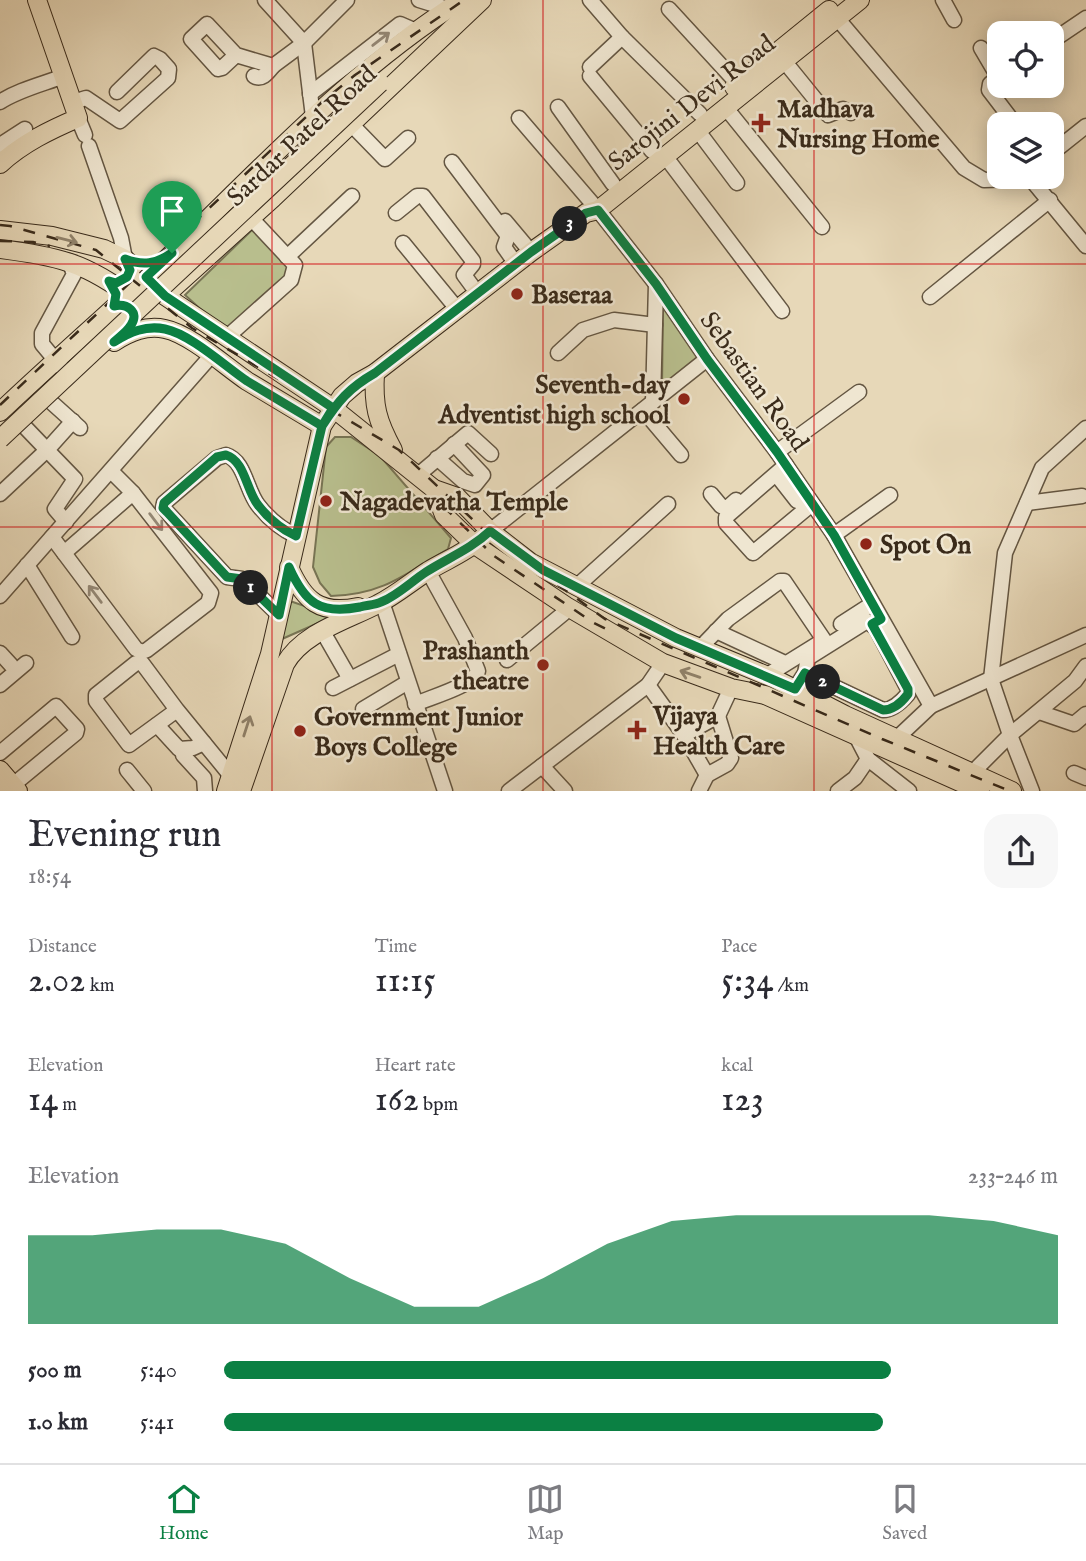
<!DOCTYPE html>
<meta charset="utf-8">
<style>
body{margin:0;font-family:"IM FELL English",serif;background:#f7f7f7;color:#2b2b33;height:100vh;display:flex;flex-direction:column;font-size:26px;white-space:nowrap}
*{box-sizing:border-box;margin:0}
p{font-size:23px;color:#7c7c81}
.icon{flex:none;width:38px;height:38px;fill:none;stroke:currentColor;stroke-width:2;stroke-linecap:round;stroke-linejoin:round}
.map{position:relative;height:791px;overflow:hidden}
.side{display:flex;flex-direction:column;background:#fff;flex:1}
.side>*{flex:none}
.fabs{position:absolute;left:987px;top:21px;display:grid;gap:14px}
.fabs a{display:grid;place-items:center;width:77px;height:77px;border-radius:14px;background:#fff;box-shadow:0 4px 18px #0003;font-size:35px}
.pin{position:absolute;display:grid;place-items:center;width:60px;height:60px;color:#fff;margin:-72px -30px;border-radius:50% 50% 50% 0;rotate:-45deg;box-shadow:0 0 7px #0007}
.pin .icon{rotate:45deg}
.km{position:absolute;width:35px;height:35px;margin:-18px;border-radius:50%;background:#222;color:#fff;font-size:19px;line-height:35px;text-align:center}
.round{display:grid;place-items:center;flex:none;width:74px;height:74px;border-radius:21px;background:#f7f7f7}
.overview{display:flex;align-items:center;justify-content:space-between;height:119px;padding:0 28px}
h1{font-size:38px;font-weight:600;line-height:52px}
.stats{display:grid;grid-template-columns:repeat(3,1fr);gap:10px;height:119px;padding:7px 28px}
.stats div{display:grid;align-content:center}
.stats b{font-size:35px;font-weight:600}
.stats small{font-size:19px;font-weight:400}
.stats p{font-size:19px}
.chart{height:196px;padding:14px 28px}
.chart p{display:flex;justify-content:space-between}
.chart svg{width:100%;height:126px;margin-top:7px;fill:#0b8043;opacity:.7}
ul{padding:0 28px;list-style:none;font-size:23px}
li{display:grid;grid-template-columns:112px 84px 1fr;align-items:center;height:52px}
li i{height:18px;border-radius:9px;background:#0b8043}
.tabs{display:flex;justify-content:space-around;align-items:center;height:98px;border-top:2px solid #e1e1e2;background:#fff;font-size:19px;color:#7c7c81}
.tabs a{display:grid;justify-items:center;gap:4px}
.tabs .current{color:#0b8043}
.map>svg:first-child{display:block}
.green{fill:#b8be8d;stroke:#787454;stroke-width:2}
.lines{fill:none;stroke-linecap:round;stroke-linejoin:round}
.minor-casing{stroke:#645642;stroke-width:17}
.major-casing{stroke:#392a1a;stroke-width:20}
.minor{stroke:#efe6d1;stroke-width:14}
.major{stroke:#e7d8b8;stroke-width:18}
.rail{stroke:#392a1a;stroke-width:2.5;stroke-dasharray:12 12;stroke-linecap:butt}
.major-bridge-casing{stroke:#392a1a;stroke-width:20;stroke-linecap:butt}
.major-bridge{stroke:#e7d8b8;stroke-width:18}
.oneway{stroke:#948876}
.oneway2{stroke:#908169}
.route-casing{stroke:#fff;stroke-width:14}
.route{stroke:#0b8043;stroke-width:9}
.grid{fill:none;stroke:#d62828;stroke-width:2;stroke-opacity:0.55}
.poi-dot{fill:#8f2418;stroke:#efe6d1;stroke-width:2.5}
.labels{text-anchor:middle;stroke-width:5;stroke-linejoin:round;paint-order:stroke}
.street-label{font-size:26px;fill:#392a1a;stroke:#efe6d1}
.poi-label{font-size:26px;font-weight:bold;fill:#392a1a;stroke:#efe6d1;text-anchor:start}
</style>
<div class="map">
<svg width="1086" height="791" viewBox="0 0 1086 791">
<rect width="100%" height="100%" fill="#e7d8b8"/>
<filter id="stains"><feTurbulence type="fractalNoise" baseFrequency=".00286" numOctaves="4"/><feColorMatrix values="0 0 0 0 .2 0 0 0 0 .09 0 0 0 0 .02 0 0 0 .5 -.17"/></filter>
<radialGradient id="worn" r=".72"><stop offset=".6" stop-color="#630" stop-opacity="0"/><stop offset="1" stop-color="#630" stop-opacity=".3"/></radialGradient>
<!-- green -->
<g class="green">
<path d="M252,230l43,40 -67,64 -43,-39z"/>
<path d="M663,307l35,50 -36,29z"/>
<path d="M335,437h16l29,19 71,82 -3,11c-42,25 -66,46 -117,47l-11,-13 -7,-16 13,-120z"/>
<path d="M287,600l47,16 -52,23z"/>
</g>
<g class="lines">
<defs>
<g id="minor">
<path d="M265,0l39,43 43,-43"/>
<path d="M419,0l29,9"/>
<path d="M590,0l32,37 78,77"/>
<path d="M943,0l11,20"/>
<path d="M669,9l69,75"/>
<path d="M831,11l133,157 20,12 36,-1"/>
<path d="M1052,41l34,-23"/>
<path d="M304,43l9,74"/>
<path d="M981,48l17,29 -8,7 -1,6 26,34"/>
<path d="M236,55l-14,13 -4,1 -27,-30 16,-15 29,31 37,11 31,-23"/>
<path d="M785,62l43,53 15,-6 8,4"/>
<path d="M590,67l32,-30"/>
<path d="M254,76c8,5 14,-4 19,-10"/>
<path d="M590,76l62,75"/>
<path d="M310,94l90,-70 16,7"/>
<path d="M0,102c18,-12 43,-18 64,-26"/>
<path d="M73,102l13,-4 34,23 48,-43 1,-9 -9,-10 -6,-3 -37,36"/>
<path d="M558,107l55,77"/>
<path d="M726,108l96,119"/>
<path d="M78,118l7,17"/>
<path d="M519,118l79,92 58,74 51,75 70,93 57,83 97,171"/>
<path d="M351,124l34,35 23,-21"/>
<path d="M698,131l39,52"/>
<path d="M0,145l25,-16"/>
<path d="M89,146l32,92 4,21"/>
<path d="M1052,153l34,-27"/>
<path d="M665,156l117,155"/>
<path d="M452,162l56,74 -4,11 12,17"/>
<path d="M1035,184l51,62"/>
<path d="M396,213l21,-17h6l50,65v3l-9,11 14,19"/>
<path d="M505,221l26,31"/>
<path d="M403,243l55,67"/>
<path d="M287,257l65,-61"/>
<path d="M930,297l120,-97"/>
<path d="M226,338l65,-58 4,-15 -44,-47"/>
<path d="M558,353l25,-23 31,-10 41,5"/>
<path d="M62,368l-20,-24v-11l32,-59 -5,-13"/>
<path d="M50,401l30,27"/>
<path d="M653,402l3,-118"/>
<path d="M643,410l38,45"/>
<path d="M777,452l82,-60"/>
<path d="M437,458l26,23 12,4 8,-10 -29,-31"/>
<path d="M786,465l-60,52v6l27,30 59,-49"/>
<path d="M418,475l50,-42 23,21"/>
<path d="M779,478l18,23"/>
<path d="M0,494l47,-44 -23,-24"/>
<path d="M711,494l10,12 6,2 9,-8"/>
<path d="M1027,503l55,-7"/>
<path d="M66,522l-11,-13 20,-30 -28,-29 26,-29"/>
<path d="M490,531l217,-172"/>
<path d="M834,535l56,-40"/>
<path d="M52,537l84,112 6,3 5,-2 61,-47 3,-10 -78,-100 -22,-22"/>
<path d="M64,553l69,-60"/>
<path d="M27,565l45,72"/>
<path d="M576,587l92,-83"/>
<path d="M0,596l211,-240"/>
<path d="M382,602l63,189"/>
<path d="M279,615l-37,-36 -15,-2 -60,-65 -4,-4 1,-5 53,-45 9,-3c19,6 20,35 32,50 10,13 23,24 38,31"/>
<path d="M841,624l31,-20"/>
<path d="M716,631l69,32"/>
<path d="M323,632l27,47"/>
<path d="M700,648l28,-29 52,-38h4l40,59 -58,36"/>
<path d="M0,653l11,12"/>
<path d="M507,660l63,-52"/>
<path d="M0,685l26,-22"/>
<path d="M648,685l36,50 34,-19 13,-28"/>
<path d="M333,688l66,-34"/>
<path d="M789,698l16,-25 3,-15 59,-37 9,7 32,61v5c-6,7 -15,16 -25,16l-78,-37"/>
<path d="M415,704c16,-7 58,-18 63,-33l-13,-33 -37,-67"/>
<path d="M363,709l45,-27"/>
<path d="M177,710l-48,35 -33,-44v-6l40,-32h6l35,47 54,66"/>
<path d="M1039,712l35,12 12,-10"/>
<path d="M157,725l22,24 14,-1 11,-5"/>
<path d="M855,734l13,25 41,32"/>
<path d="M684,735l23,40 20,-11 4,-6 -13,-42"/>
<path d="M896,739l35,-33 155,-71"/>
<path d="M0,753l56,-47 21,23 -1,4 -63,52"/>
<path d="M183,755l21,23 1,13"/>
<path d="M542,766l23,25"/>
<path d="M127,770l17,21"/>
<path d="M1074,773l12,5"/>
<path d="M971,774l39,-39 65,-54 11,-15"/>
<path d="M509,791l139,-106 15,-22"/>
<path d="M699,791l8,-16"/>
<path d="M838,791l17,-13 13,-19"/>
<path d="M1032,791l-22,-56 -19,-56 14,-126 37,-85 44,-40"/>
</g>
<g id="major">
<path d="M734,87l95,-77"/>
<path d="M0,164c23,-21 50,-34 78,-46l-41,-118"/>
<path d="M0,230l52,6 52,13 21,10 40,37 168,112 101,81 23,8 33,34 40,31 146,76 99,41 70,36 167,76"/>
<path d="M0,249c59,8 86,13 135,51"/>
<path d="M170,291l103,-93 209,-198"/>
<path d="M114,342c16,-10 32,-17 51,-13 25,5 60,37 82,52 25,15 50,30 75,45"/>
<path d="M375,373c-2,32 2,48 18,77"/>
<path d="M0,412c59,-56 121,-109 179,-165 90,-87 177,-180 283,-247"/>
<path d="M434,489l10,26 31,30 91,61 97,57 68,25 34,7 215,96"/>
<path d="M289,567c15,34 31,48 69,40"/>
<path d="M0,770l18,21"/>
<path d="M0,789l1,2"/>
<path d="M226,791l44,-137 52,-228 20,-30 15,-13 18,-10 156,-121 55,-39 12,-3 262,-210"/>
<path d="M241,791l44,-127c18,-32 63,-44 93,-60 18,-9 33,-22 50,-33 18,-11 39,-19 54,-33"/>
</g>
</defs>
<!-- minor casing -->
<use href="#minor" class="minor-casing"/>
<!-- major casing -->
<use href="#major" class="major-casing"/>
<!-- minor -->
<use href="#minor" class="minor"/>
<!-- major -->
<use href="#major" class="major"/>
<!-- rail -->
<g class="rail">
<path d="M0,225l10,1 86,24 96,78 207,122 89,84 117,85 277,120 128,52"/>
<path d="M0,241l33,1 17,4"/>
<path d="M0,405l322,-303 33,-27 109,-75"/>
<path d="M443,506l51,50 100,67 16,8"/>
</g>
<defs>
<path id="major-bridge" d="M0,439l380,-356"/>
</defs>
<!-- major-bridge casing -->
<use href="#major-bridge" class="major-bridge-casing"/>
<!-- major-bridge -->
<use href="#major-bridge" class="major-bridge"/>
</g>
<!-- one-way arrows -->
<defs><path id="oneway-shaft" d="M-6 0H5M1.5-3L5.5 0L1.5 3" fill="none" stroke-width="1.6" stroke-linecap="round" stroke-linejoin="round" transform="scale(1.75)"/></defs>
<g class="oneway">
<use href="#oneway-shaft" transform="translate(381 39) rotate(-38)"/>
<use href="#oneway-shaft" transform="translate(156 522) rotate(53)"/>
<use href="#oneway-shaft" transform="translate(95 594) rotate(-127)"/>
</g>
<g class="oneway2">
<use href="#oneway-shaft" transform="translate(67 240) rotate(14)"/>
<use href="#oneway-shaft" transform="translate(690 674) rotate(-161)"/>
<use href="#oneway-shaft" transform="translate(247 726) rotate(-72)"/>
</g>
<g class="lines">
<defs>
<path id="route" d="M172,253l-26,24 19,19 168,112 -11,18 -26,110c-15,-7 -28,-18 -38,-31 -12,-15 -13,-44 -32,-50l-9,2 -53,46 -1,5 4,4 60,65 15,2 37,36 10,-48c16,36 31,48 71,40 7,-2 15,-2 21,-5 16,-6 31,-21 45,-30 22,-14 45,-23 64,-41l53,39 133,68 119,51 10,-16 78,37c10,0 19,-8 25,-16v-5l-36,-65 9,-5 -47,-84 -57,-83 -70,-93 -51,-75 -58,-74 -12,3 -55,39 -156,121c-26,15 -37,28 -53,53 -25,-15 -50,-30 -75,-45 -22,-15 -57,-47 -82,-52 -19,-4 -35,3 -51,13 5,-5 13,-10 17,-17 9,-13 -4,-22 -17,-19l2,-12 -7,-13 7,2 11,-6 3,-7 -5,-11c18,7 31,5 47,-6"/>
</defs>
<!-- route casing -->
<use href="#route" class="route-casing"/>
<!-- route -->
<use href="#route" class="route"/>
</g>
<!-- grid -->
<path class="grid" d="M272,0v791M543,0v791M814,0v791M0,264h1086M0,527h1086"/>
<!-- markers -->
<g class="poi-dot">
<path d="M757.5 112.5h7v7h7v7h-7v7h-7v-7h-7v-7h7z"/>
<circle cx="517" cy="294" r="7"/>
<circle cx="684" cy="399" r="7"/>
<circle cx="326" cy="501" r="7"/>
<circle cx="866" cy="544" r="7"/>
<circle cx="543" cy="665" r="7"/>
<path d="M633.5 719.5h7v7h7v7h-7v7h-7v-7h-7v-7h7z"/>
<circle cx="300" cy="731" r="7"/>
</g>
<g class="labels">
<!-- street labels -->
<g class="street-label">
<text transform="translate(691 102) rotate(-38)" y="9">Sarojini Devi Road</text>
<text transform="translate(301 135) rotate(-43)" y="9">Sardar Patel Road</text>
<text transform="translate(755 381) rotate(54)" y="9">Sebastian Road</text>
</g>
<!-- poi labels -->
<g class="poi-label">
<text x="777" y="117">Madhava<tspan x="777" dy="30">Nursing Home</tspan></text>
<text x="531" y="303">Baseraa</text>
<text x="670" y="393" text-anchor="end">Seventh-day<tspan x="670" dy="30">Adventist high school</tspan></text>
<text x="340" y="510">Nagadevatha Temple</text>
<text x="880" y="553">Spot On</text>
<text x="529" y="659" text-anchor="end">Prashanth<tspan x="529" dy="30">theatre</tspan></text>
<text x="653" y="724">Vijaya<tspan x="653" dy="30">Health Care</tspan></text>
<text x="314" y="725">Government Junior<tspan x="314" dy="30">Boys College</tspan></text>
</g>
</g>
<rect width="100%" height="100%" filter="url(#stains)"/>
<rect width="100%" height="100%" fill="url(#worn)"/>
</svg>
<div class="fabs">
<a><svg class="icon" aria-label="locate" viewBox="0 0 24 24"><circle cx="12" cy="12" r="6"/><path d="M12 2v4M12 18v4M2 12h4M18 12h4"/></svg></a>
<a><svg class="icon" aria-label="layers" viewBox="0 0 24 24"><path d="M12 4l9 5-9 5-9-5zM3 14l9 5 9-5"/></svg></a>
</div>
<div class="pin" style="left:172px;top:253px;background:#1e9e55"><svg class="icon" aria-label="arrive" viewBox="0 0 24 24"><path d="M6 21V4h12l-3 4 3 4H6"/></svg></div>
<b class="km" style="left:251px;top:588px">1</b>
<b class="km" style="left:823px;top:682px">2</b>
<b class="km" style="left:570px;top:224px">3</b>
</div>
<section class="side">
<div class="overview"><div><h1>Evening run</h1><p>18:54</p></div><a class="round"><svg class="icon" aria-label="share" viewBox="0 0 24 24"><path d="M12 15V3M7 8l5-5 5 5M5 13v7h14v-7"/></svg></a></div>
<div class="stats">
<div><p>Distance</p><b>2.02<small> km</small></b></div>
<div><p>Time</p><b>11:15</b></div>
<div><p>Pace</p><b>5:34<small> /km</small></b></div>
</div>
<div class="stats">
<div><p>Elevation</p><b>14<small> m</small></b></div>
<div><p>Heart rate</p><b>162<small> bpm</small></b></div>
<div><p>kcal</p><b>123</b></div>
</div>
<div class="chart"><p><span>Elevation</span>233–246 m</p>
<svg viewBox="0 0 160 44" preserveAspectRatio="none"><path d="M0 44V13L10 13L20 11L30 11L40 16L50 28L60 38L70 38L80 28L90 16L100 8L110 6L120 6L130 6L140 6L150 8L160 13V44z"/></svg>
</div>
<ul>
<li><b>500 m</b>5:40<i style="width:80%"></i></li>
<li><b>1.0 km</b>5:41<i style="width:79%"></i></li>
</ul>
</section>
<nav class="tabs">
<a class="current"><svg class="icon" aria-label="home" viewBox="0 0 24 24"><path d="M3 11l9-7 9 7M6 9v11h12V9"/></svg>Home</a>
<a><svg class="icon" aria-label="map" viewBox="0 0 24 24"><path d="M3 6l6-2 6 2 6-2v14l-6 2-6-2-6 2zM9 4v14M15 6v14"/></svg>Map</a>
<a><svg class="icon" aria-label="saved" viewBox="0 0 24 24"><path d="M7 4h10v16l-5-4-5 4z"/></svg>Saved</a>
</nav>
